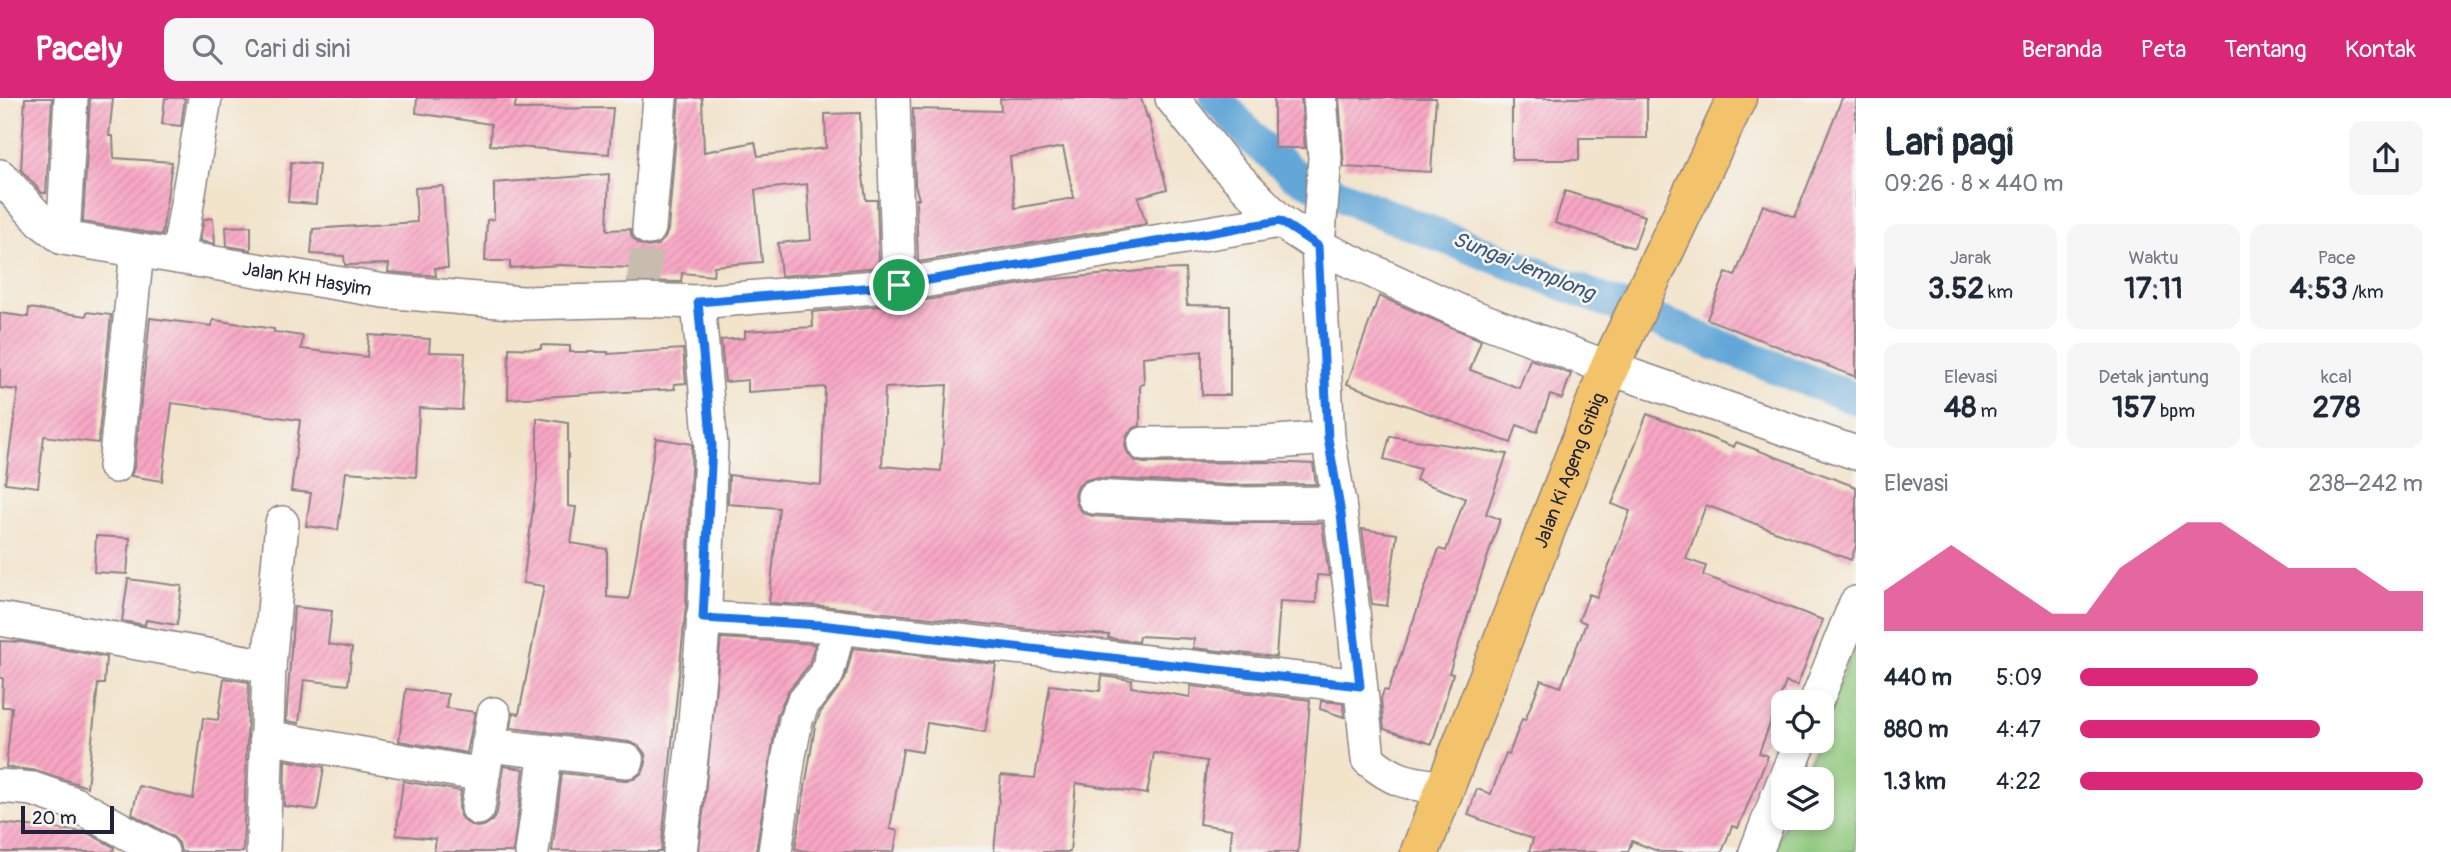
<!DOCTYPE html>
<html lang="id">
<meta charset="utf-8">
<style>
body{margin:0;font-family:Pangolin,sans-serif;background:#f6f6f7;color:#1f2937;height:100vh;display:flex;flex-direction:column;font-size:26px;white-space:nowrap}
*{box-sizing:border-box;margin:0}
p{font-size:23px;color:#747a83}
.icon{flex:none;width:38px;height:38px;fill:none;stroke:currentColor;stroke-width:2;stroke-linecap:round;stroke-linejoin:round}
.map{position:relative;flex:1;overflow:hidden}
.sheet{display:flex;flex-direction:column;background:#fff;width:595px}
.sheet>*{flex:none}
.buttons{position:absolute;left:1771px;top:592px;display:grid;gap:14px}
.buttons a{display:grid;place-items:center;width:63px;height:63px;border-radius:14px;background:#fff;box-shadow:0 4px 10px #0003;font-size:35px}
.scale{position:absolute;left:21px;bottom:18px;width:93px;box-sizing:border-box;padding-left:7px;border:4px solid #22223b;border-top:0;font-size:19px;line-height:24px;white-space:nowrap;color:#22223b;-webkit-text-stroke:5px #f6f6f2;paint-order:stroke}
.pin{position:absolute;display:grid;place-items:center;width:60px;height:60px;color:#fff;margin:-30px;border:4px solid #fff;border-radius:50%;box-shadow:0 2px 7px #0007}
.round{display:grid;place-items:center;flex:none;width:74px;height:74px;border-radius:14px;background:#f6f6f7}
.summary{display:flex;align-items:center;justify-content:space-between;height:119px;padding:0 28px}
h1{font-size:38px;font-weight:800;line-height:52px}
.metrics{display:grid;grid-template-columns:repeat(3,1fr);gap:10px;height:119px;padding:7px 28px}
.metrics div{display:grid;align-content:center;border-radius:14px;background:#f6f6f7;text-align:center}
.metrics b{font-size:30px;font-weight:800}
.metrics small{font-size:19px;font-weight:400}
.metrics p{font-size:19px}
.chart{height:196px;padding:14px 28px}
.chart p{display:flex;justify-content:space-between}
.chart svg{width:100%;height:126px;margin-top:7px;fill:#db2777;opacity:.7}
ul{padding:0 28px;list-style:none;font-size:23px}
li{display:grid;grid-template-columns:112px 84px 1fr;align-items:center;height:52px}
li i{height:18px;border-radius:9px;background:#db2777}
header{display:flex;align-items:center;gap:42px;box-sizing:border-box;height:98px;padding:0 35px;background:#db2777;color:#fff}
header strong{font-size:33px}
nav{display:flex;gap:38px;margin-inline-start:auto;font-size:24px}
.search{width:490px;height:63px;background:#f6f6f7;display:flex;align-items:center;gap:18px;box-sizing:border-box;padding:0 24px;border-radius:14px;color:#747a83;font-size:26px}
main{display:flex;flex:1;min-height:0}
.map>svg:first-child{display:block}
.green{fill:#8dc77c;stroke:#58745c;stroke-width:2}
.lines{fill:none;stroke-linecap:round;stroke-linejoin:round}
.canal{stroke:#63a7d8;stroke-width:33}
.building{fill:url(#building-hatch);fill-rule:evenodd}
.minor-tunnel{stroke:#c8bcae;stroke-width:33;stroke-dasharray:33 17;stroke-linecap:butt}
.minor-casing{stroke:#8a8283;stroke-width:36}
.primary-casing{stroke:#8a8283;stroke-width:41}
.minor{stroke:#fff;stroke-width:33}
.primary{stroke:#f2c36a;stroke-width:38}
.route-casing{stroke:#fff;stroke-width:14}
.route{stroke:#1a73e8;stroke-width:9}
.labels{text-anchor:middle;stroke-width:5;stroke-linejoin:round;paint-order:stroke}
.street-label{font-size:19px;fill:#22223b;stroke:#f6f6f2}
.water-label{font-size:21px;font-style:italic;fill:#3c577a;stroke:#f6f6f2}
</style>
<header>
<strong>Pacely</strong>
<div class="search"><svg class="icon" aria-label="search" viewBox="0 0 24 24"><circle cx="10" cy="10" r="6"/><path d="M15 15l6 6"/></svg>Cari di sini</div>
<nav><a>Beranda</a><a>Peta</a><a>Tentang</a><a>Kontak</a></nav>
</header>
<main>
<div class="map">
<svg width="1856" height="754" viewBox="0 0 1856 754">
<defs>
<pattern id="building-hatch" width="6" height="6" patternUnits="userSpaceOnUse" patternTransform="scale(1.75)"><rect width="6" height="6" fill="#f8a6c3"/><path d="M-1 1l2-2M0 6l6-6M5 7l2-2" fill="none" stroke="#d48fa8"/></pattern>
</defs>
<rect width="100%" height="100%" fill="#f6f6f2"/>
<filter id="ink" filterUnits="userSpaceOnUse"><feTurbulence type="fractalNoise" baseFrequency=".0143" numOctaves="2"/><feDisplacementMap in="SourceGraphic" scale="14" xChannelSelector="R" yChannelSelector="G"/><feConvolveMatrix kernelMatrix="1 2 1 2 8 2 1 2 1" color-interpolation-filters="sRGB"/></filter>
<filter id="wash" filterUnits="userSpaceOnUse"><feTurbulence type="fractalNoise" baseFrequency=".00686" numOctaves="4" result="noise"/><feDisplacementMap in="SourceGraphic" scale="28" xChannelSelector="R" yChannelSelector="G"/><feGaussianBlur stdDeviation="1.57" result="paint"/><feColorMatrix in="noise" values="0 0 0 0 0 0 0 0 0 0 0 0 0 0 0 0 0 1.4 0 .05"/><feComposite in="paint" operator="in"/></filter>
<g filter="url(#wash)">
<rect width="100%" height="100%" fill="#f2e3cb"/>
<!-- green -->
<path class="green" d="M1856,542v212h-82l13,-35h35v-38h-20l15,-39h5v-12z"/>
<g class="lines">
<!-- canal -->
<path class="canal" d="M1216,0l41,45 38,32 72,32 489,192"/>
</g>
<g id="blocks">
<!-- building -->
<g class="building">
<path d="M25,0h27l-6,95h-4l-21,-23z"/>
<path d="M90,0h23l-4,38h4l1,22 58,4 -10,73 -79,-13z"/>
<path d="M165,0h20l-4,28 -19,-2z"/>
<path d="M417,0h100l-3,11 99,-1 -4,46 -119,-9 1,-21 -75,-11z"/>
<path d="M679,0h23l2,54 51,-10 3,14 68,-8 -1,-34 35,-1 1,48 5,39h11l2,67 -98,9 -3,-33 33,-3 -4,-56 -52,6 7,72 -48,4 -1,10 -31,-3 -1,9 -50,-1 1,-13 -71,-3 -51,3v-7h-25l2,-41 7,-1v-36l115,-9 -2,56 23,-1 2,8 7,7 9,3 10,-2 7,-7 3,-8z"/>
<path d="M1013,0h128l6,19 1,-1 19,73 -29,8 8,27 -228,38 -2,-63h3l-4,-14 -2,-76 88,2 -1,-12zM1063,49l11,51 -59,10 -5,-51z"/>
<path d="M1274,0h27l4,50h-31z"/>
<path d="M1339,0h97l-5,74 -87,-5z"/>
<path d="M1512,0h135v40h-68v22h-67z"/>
<path d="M1842,0h14v279l-149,-58 19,-46 9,3 28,-71 32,12z"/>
<path d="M291,64l28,2 -3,40 -28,-2z"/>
<path d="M443,88l5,82h-13l1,8 -48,-4 1,-8 -44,1 -1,-9 -33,-2 2,-25 104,-7 -2,-34z"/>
<path d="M1565,93l80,25 -11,32 -79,-25z"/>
<path d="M213,120l2,26 -15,-3 4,-22z"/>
<path d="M251,128v24l-24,-4 -1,-19z"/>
<path d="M1185,171l2,36 43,1v89h-28v-44l-59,6 1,27 -4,1v41l-6,2 -7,7 -2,10 3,9 7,7 9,2 124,-1 45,2 3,20 -88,1 -133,-7 -9,2 -8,6 -3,9 2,10 6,8 10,3 134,7h95l7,53 -12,-1 -1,28 -36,-2 -4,56 -83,-9 1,-9 -55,-3 -1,6 -30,-4 1,-3 -70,-5 -217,-24 -53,-3 10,-95 -51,-4 1,-29 92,10 4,-98 -77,5v-12l-23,2 -4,-42 24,-2v-7l68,-4 -1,-15 90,-8 144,-24 105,-10zM947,287l-6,86 -59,-5 3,-78z"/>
<path d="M1379,198l102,44 -11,30 49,18 11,-29 41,15 -9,25 -12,-4 -13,37 -20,-7 -6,18 -164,-59z"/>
<path d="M29,210l57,8 1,-4 24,3 -13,128 -54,-7 -6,51 -33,-4 13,-93 -18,-2v-75l28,4z"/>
<path d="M150,220l62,8 1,-6 61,9v3l29,4 -2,13 66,8 2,-22 61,4 -1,13 36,1 -3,57 -43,-2 -3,69 -70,-5 -8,58 -32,-4 5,-33 -20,-2 9,-71 -128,-17 -10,78 -31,-5 3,-8z"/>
<path d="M541,247l29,1v6h38v2l75,-5 3,34 -12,1 1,5 -167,10 1,-51 32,1z"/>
<path d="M1647,316l87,33 2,-5 120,45v59l-5,14 -145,-55 -20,54 20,7 -3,9 120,45 -26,66 -11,-4 -27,71 9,3 -30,72 -6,-2 -10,26h-62l-28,-11 -4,11h-99l4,-13 -65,-24 9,-26 14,5 15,-41 3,1 13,-35 3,1 16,-40 20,7 25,-64 -7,-3 10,-26 8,3 33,-86 -18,-7z"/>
<path d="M537,320l31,5v83l8,1 -5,36 36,6v48l22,2 27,-161 36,6 -6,161 -25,247 -109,-1 10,-78 63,7 9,-1 9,-7 3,-9 -1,-9 -6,-8 -10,-4 -118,-14 2,-15 6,1 25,-128 -21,-3 14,-103z"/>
<path d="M1390,338l117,18 -21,60 14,5 -51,154 4,1 -21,70 -48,-15 -3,-30 3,-9 4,1 51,-142 7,2 19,-53 -49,-18 4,-11 -36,-10z"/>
<path d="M1362,431l35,5 -10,72 -15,-2z"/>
<path d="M96,438l34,2 -3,36 -33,-2z"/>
<path d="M128,481l54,7 -5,39 -31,-5 -1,5 -23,-4z"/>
<path d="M294,509l38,4 -4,33 24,4 -4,37 -44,-5 -5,43 -13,-2z"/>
<path d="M721,540l94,6 -6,21 -21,26 -11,25 -21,136h-57z"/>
<path d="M0,543l22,1 84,15 -2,27h-6l-11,103 -48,-16 -33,-4 6,-60h-10l1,-29h-3z"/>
<path d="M853,550l143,16 -11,68 -58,-9 -5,29 -19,-3 -13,80 8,2 -4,21h-83l-16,-3 20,-123 5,-13 25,-34z"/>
<path d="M1102,578l30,4 -1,7 59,10 1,-11 119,14 -12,152h-68l2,-23 -33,-5 8,-63 -53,-8 -7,41 -71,-11 -6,69h-76l7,-77 34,3 15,-93 50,6z"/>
<path d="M224,580l25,4 -6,170h-62l-2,-9 -7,-7 -40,-22 7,-28 54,13 10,-81 15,2z"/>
<path d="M406,591l42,5 -2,14 29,4 -8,41 -68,-12z"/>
<path d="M1321,603l22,2 1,14 -24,-8z"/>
<path d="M285,662l39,7 -7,43 -33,-4z"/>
<path d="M504,668l20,3 -11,83h-79l2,-13 -40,-4 7,-54 58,10 -2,14 1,11 7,7 9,4 8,-1 9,-6 4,-8z"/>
<path d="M0,725l86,9 28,15 -1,5h-113z"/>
</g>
</g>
</g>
<g filter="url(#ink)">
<use href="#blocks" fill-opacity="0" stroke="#8a8283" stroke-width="2"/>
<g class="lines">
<!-- minor-tunnel -->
<path class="minor-tunnel" d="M643,186l6,-56"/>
<defs>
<g id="minor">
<path d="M893,0l6,187"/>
<path d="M1172,0l55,69 53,54"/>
<path d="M1320,0l5,60 -7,88 143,66 148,56 247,85"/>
<path id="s1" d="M0,78l42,46 21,16 321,53 138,12 120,-3 56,2 201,-17 381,-64 38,25 10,192 11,65 14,108 15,148c28,24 42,24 77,29"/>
<path d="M649,130l11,-130"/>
<path d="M63,140l8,-140"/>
<path d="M178,159l27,-159"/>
<path d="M1144,346l120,-1 64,-5"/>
<path d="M115,368l22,-215"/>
<path d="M1094,399l134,7 111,-1"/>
<path d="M703,520l117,7 540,61"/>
<path d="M0,521l269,47"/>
<path d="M1816,604l40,-99"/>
<path d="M266,639l217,38 11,-61"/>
<path d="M488,647l139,16"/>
<path d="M1785,681l16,-39"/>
<path d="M0,688l33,3 40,14 89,49"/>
<path d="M478,710l5,-33"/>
<path d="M263,754l6,-186 13,-143"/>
<path d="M532,754l14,-101"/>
<path d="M680,754l14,-120 11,-126 6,-160 -13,-144"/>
<path d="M775,754l14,-96 7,-36 7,-17 24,-29 12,-47"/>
<path d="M1756,754l27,-69"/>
</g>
<g id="primary">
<path id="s2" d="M1420,754l189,-484 128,-270"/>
</g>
</defs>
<!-- minor casing -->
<use href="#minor" class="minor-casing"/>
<!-- primary casing -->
<use href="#primary" class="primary-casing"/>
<!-- minor -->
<use href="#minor" class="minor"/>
<!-- primary -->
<use href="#primary" class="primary"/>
</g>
</g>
<g class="lines" filter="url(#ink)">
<defs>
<path id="route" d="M1280,123l38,25 10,192 13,76 19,172 -540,-61 -117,-7 9,-172 -14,-144 201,-17z"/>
</defs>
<!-- route casing -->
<use href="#route" class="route-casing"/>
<!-- route -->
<use href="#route" class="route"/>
</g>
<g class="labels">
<!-- street labels -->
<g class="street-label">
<text dy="7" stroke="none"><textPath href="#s1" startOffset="336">Jalan KH Hasyim</textPath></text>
<text dy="7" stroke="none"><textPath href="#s2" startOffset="410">Jalan Ki Ageng Gribig</textPath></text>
</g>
<!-- water labels -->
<g class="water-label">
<text transform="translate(1524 168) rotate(22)" y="7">Sungai Jemplong</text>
</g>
</g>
</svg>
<div class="buttons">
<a><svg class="icon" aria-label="locate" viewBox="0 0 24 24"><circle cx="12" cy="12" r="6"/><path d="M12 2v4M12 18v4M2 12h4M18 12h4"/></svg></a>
<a><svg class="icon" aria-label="layers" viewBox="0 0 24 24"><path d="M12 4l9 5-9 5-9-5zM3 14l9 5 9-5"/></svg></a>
</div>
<div class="scale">20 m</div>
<div class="pin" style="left:899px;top:187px;background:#1e9e55"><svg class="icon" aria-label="arrive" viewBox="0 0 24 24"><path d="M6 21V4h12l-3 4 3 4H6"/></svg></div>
</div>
<section class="sheet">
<div class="summary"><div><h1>Lari pagi</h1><p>09:26 · 8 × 440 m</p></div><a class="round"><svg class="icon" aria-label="share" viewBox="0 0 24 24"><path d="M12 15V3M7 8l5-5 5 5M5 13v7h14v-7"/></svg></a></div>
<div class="metrics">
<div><p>Jarak</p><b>3.52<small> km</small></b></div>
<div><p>Waktu</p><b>17:11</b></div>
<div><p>Pace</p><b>4:53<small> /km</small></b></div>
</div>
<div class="metrics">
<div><p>Elevasi</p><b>48<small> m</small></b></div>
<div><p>Detak jantung</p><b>157<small> bpm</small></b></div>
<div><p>kcal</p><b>278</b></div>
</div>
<div class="chart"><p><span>Elevasi</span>238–242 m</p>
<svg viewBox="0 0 160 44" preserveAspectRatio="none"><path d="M0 44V30L10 22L20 14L30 22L40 30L50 38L60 38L70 22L80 14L90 6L100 6L110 14L120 22L130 22L140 22L150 30L160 30V44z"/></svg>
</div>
<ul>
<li><b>440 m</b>5:09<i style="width:52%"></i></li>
<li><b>880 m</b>4:47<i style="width:70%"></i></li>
<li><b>1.3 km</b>4:22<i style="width:100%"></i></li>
</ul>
</section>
</main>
